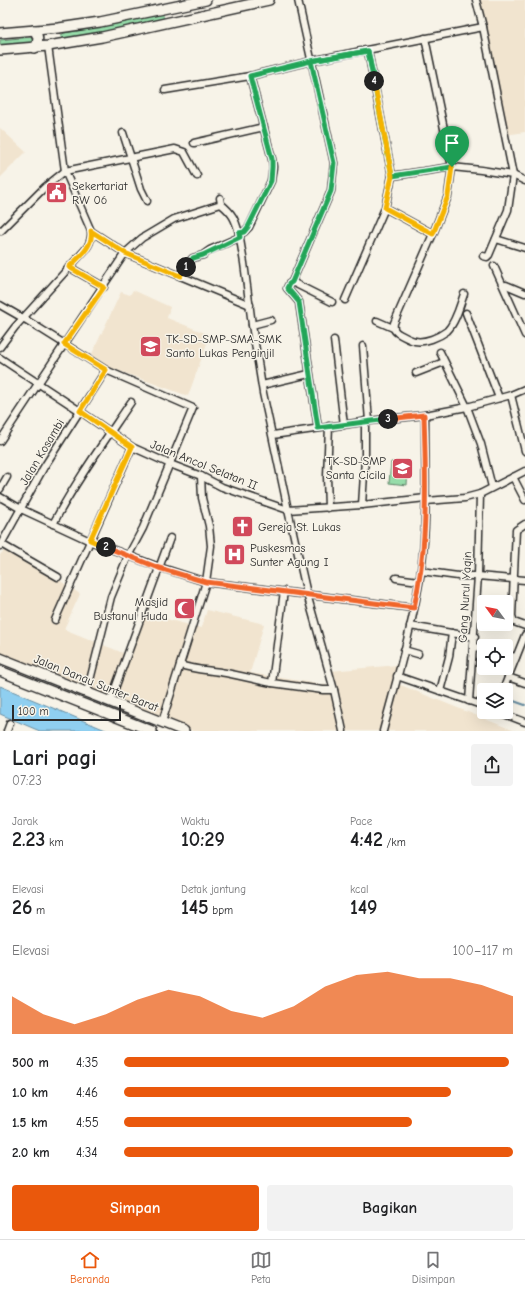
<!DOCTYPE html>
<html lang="id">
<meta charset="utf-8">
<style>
body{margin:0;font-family:"Comic Neue",sans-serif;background:#f2f2f2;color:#202124;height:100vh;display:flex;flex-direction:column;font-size:15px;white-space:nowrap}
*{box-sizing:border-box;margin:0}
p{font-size:13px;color:#757577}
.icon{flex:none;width:22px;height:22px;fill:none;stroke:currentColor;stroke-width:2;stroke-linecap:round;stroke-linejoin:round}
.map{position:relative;height:731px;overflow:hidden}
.side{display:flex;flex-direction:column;background:#fff;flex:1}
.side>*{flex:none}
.needle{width:26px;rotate:302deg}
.buttons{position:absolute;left:477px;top:595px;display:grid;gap:8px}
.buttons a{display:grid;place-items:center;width:36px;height:36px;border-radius:4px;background:#fff;box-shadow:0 4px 16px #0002;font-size:20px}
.scale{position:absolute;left:12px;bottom:10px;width:109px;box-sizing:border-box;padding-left:4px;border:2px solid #2b2b2b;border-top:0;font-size:11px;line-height:14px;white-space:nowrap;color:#2b2b2b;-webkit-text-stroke:3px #f7f3e8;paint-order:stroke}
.pin{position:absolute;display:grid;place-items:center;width:34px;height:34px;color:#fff;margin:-41px -17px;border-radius:50% 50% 50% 0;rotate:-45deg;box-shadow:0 0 4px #0007}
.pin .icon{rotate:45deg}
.km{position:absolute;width:20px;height:20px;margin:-10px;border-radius:50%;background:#222;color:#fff;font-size:11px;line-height:20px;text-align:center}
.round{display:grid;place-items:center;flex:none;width:42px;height:42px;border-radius:4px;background:#f2f2f2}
.headline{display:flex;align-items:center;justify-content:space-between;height:68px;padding:0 12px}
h1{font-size:22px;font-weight:700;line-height:30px}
.stats{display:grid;grid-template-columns:repeat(3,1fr);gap:6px;height:68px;padding:4px 12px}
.stats div{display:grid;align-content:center}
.stats b{font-size:20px;font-weight:700}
.stats small{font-size:11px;font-weight:400}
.stats p{font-size:11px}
.chart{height:112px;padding:8px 12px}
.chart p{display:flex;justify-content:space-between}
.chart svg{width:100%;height:72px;margin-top:4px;fill:#ea580c;opacity:.7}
.button{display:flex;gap:8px;margin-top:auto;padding:8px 12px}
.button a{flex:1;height:46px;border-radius:4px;background:#ea580c;color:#fff;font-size:16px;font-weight:700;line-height:46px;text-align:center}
.button a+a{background:#f2f2f2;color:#202124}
ul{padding:0 12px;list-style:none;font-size:13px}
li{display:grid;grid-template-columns:64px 48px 1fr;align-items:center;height:30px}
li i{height:10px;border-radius:5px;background:#ea580c}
.tabs{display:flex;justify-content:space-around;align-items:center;height:56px;border-top:1px solid #e0e0e0;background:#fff;font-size:11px;color:#757577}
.tabs a{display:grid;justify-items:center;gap:2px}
.tabs .on{color:#ea580c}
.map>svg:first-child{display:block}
.built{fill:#f1e4cf}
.green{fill:#96dca9;stroke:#60846a}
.water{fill:#8fcff0;stroke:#678da1}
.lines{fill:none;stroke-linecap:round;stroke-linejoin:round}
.stream{stroke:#678da1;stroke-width:2}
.street-casing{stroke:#2b2b2b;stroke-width:9}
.secondary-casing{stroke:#2b2b2b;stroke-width:12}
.street{stroke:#f7f3e8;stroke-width:6}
.secondary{stroke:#f7f3e8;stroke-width:9}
.split-1-casing{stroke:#fff;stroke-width:8}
.split-2-casing{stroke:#fff;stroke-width:8}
.split-3-casing{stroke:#fff;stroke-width:8}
.split-4-casing{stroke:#fff;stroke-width:8}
.split-5-casing{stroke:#fff;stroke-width:8}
.split-1{stroke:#22a559;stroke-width:5}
.split-2{stroke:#f5b400;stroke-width:5}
.split-3{stroke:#f0652b;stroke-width:5}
.split-4{stroke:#22a559;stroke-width:5}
.split-5{stroke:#f5b400;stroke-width:5}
.labels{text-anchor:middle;stroke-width:3;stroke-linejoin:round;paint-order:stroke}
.poi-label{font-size:12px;fill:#2b2b2b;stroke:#f7f3e8;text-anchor:start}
.street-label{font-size:12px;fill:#2b2b2b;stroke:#f7f3e8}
</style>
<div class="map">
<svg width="525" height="731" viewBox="0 0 525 731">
<rect width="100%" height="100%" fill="#f7f3e8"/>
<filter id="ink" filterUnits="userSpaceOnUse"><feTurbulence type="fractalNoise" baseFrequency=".025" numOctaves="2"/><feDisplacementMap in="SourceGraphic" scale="8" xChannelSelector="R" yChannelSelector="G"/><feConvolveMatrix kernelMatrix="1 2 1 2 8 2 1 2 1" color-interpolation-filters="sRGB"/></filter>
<g filter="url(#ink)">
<!-- built -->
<g class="built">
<path d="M475,0h50v132l-20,3z"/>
<path d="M0,128l26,24 -26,26z"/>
<path d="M133,290l37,17 -3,11 43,17 -22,61 -82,-30 -16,-8 31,-66 9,3z"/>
<path d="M8,546l72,48 -16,35 64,26 15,-42 58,15 6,-18 57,14 -14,49 82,13 -2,-15 68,-6 -5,17 122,49h-322l-193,-78v-98z"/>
</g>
<!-- green -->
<g class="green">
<path d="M162,13l2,5 -58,14 -43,7 -3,-3 4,-3 52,-9 25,-8z"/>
<path d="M31,37l2,4 -2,2 -31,3v-6z"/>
<path d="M391,462l17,2 -1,21 -18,-2z"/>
</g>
<!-- water -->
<path class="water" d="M0,686l108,45h-68l-5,-2 -35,-15z"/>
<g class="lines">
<!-- stream -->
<path class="stream" d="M511,700l14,5"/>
<defs>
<g id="street">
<path d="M298,0l36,163 -3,28 -39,91 40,20"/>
<path d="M476,0l7,27"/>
<path d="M425,38l27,129 -4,29 -15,38 -39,89c-1,7 1,9 7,12 4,2 9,5 14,6 10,2 24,-4 32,-10 9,-9 13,-26 17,-37"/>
<path d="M165,90l85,-14 61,-15 172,-34 30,148 -5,35 -19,45 -2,2 -4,-1"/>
<path d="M123,133l18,56 6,12"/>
<path d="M194,143l70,-16"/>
<path d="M392,176l60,-9 29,3 32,5 12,6"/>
<path d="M221,204c12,10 14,15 18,29l5,-1 5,-5 22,-46 2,-14 -1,-8 -22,-83"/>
<path d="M385,208l48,26"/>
<path d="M0,230l1,1 44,-44 20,-16 110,-22 9,3 13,24"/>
<path d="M91,231l34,22 125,52"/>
<path d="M239,233l5,30 8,62 11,68 25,117 19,84 27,96 9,41"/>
<path d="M496,239l29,9"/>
<path d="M494,266l31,69"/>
<path d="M69,267l35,20"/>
<path d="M180,276l9,-14 4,-4 10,-3 7,-5 30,-13"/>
<path d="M292,282l-3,2 -2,4 12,14 19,126"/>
<path d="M506,285l19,8"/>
<path d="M345,300l40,-92 7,-32 -24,-125"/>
<path d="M0,305l28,16 78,49"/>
<path d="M466,313l33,85"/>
<path d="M377,321l16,7"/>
<path d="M252,325l19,-5"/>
<path d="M334,340l10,85"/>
<path d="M363,346l6,75"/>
<path d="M0,347l15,-20 70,-77c5,-6 7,-11 6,-19l-26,-60 -17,-125"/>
<path d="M440,352l27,55 14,37 11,43"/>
<path d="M0,358l77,51 55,38 38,17 31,12 21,11 66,23 74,-5 64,-7"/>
<path d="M416,373l28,-11"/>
<path d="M262,385l47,-11"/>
<path d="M511,395l14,-6"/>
<path d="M273,435l96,-14 56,-6 42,-8 44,-12 14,56"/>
<path d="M0,441l125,-188 17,-15 32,-19 47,-15 -1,-6"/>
<path d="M513,477l12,23"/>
<path d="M0,489l7,-12"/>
<path d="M0,497l21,12 69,32 69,26 47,15 208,26"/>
<path d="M426,501l39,-3 15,-4 45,-23"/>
<path d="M362,505l3,-46v-38"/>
<path d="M328,508l-1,-32 2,-50"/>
<path d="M53,524c23,-43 51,-82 78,-122"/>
<path d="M525,524l-9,6 -4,86 2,6 11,4"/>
<path d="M1,544l57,33"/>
<path d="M0,546l44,-79 62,-97 87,38 -50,120 -15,28 -17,41 -24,95"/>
<path d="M421,571l37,5h20l47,4"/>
<path d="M396,578l23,3"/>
<path d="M284,591l-12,92 51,7h11"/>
<path d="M55,620l77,-173"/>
<path d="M410,626l65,11"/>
<path d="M474,647l10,2"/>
<path d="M404,650l14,4"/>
<path d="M506,655l10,2"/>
<path d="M180,665c15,5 30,5 46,8 16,3 31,7 46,10"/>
<path d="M397,676l87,30"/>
<path d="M508,677l17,6"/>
<path d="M503,690l22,-55"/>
<path d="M440,691l9,-34 3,-24"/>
<path d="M469,701l9,-125 2,-82"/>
<path d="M110,702l60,-164"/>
<path d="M499,712l26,10"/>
<path d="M162,722l44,-140 5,-36 -2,-20 -7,-28 -1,-22"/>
<path d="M7,731l3,-8"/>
<path d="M383,731c14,-53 30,-106 38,-160 7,-51 4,-104 4,-156"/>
</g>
<g id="secondary">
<path d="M34,30c5,6 5,11 1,18"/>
<path d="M0,33l59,-5 41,-6 106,-22"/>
<path d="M0,50l48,-4 54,-9 167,-37"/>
<path d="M0,658l184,73"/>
<path d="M0,671l152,60"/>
</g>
</defs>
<!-- street casing -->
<use href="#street" class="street-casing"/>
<!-- secondary casing -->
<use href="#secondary" class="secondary-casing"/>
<!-- street -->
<use href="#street" class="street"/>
<!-- secondary -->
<use href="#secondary" class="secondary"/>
</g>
</g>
<g class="lines" filter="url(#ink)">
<defs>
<path id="split-1" d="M186,267l7,-9 10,-3 37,-18 -1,-4 5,-1 4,-5 23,-46 1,-14v-8l-22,-83 61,-15 57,-10 24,125 60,-9"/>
<path id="split-2" d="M106,547l-16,-7 42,-93 -52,-36 26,-41 -42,-26 40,-57 -35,-20c9,-9 25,-21 22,-36l34,22 55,23 6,-9"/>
<path id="split-3" d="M106,547l53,21 47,14 208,26c5,-24 9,-48 10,-73 3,-40 1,-80 0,-120l-36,4"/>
<path id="split-4" d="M374,81l-6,-30 -57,10 23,102 -3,28 -39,91 -3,2 -2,4 12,14 19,126 70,-9"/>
<path id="split-5" d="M374,81l18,95 -7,32 48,26 15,-38 4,-29"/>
</defs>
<!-- split-1 casing -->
<use href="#split-1" class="split-1-casing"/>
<!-- split-2 casing -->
<use href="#split-2" class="split-2-casing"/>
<!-- split-3 casing -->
<use href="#split-3" class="split-3-casing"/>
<!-- split-4 casing -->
<use href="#split-4" class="split-4-casing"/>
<!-- split-5 casing -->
<use href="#split-5" class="split-5-casing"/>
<!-- split-1 -->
<use href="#split-1" class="split-1"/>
<!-- split-2 -->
<use href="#split-2" class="split-2"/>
<!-- split-3 -->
<use href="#split-3" class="split-3"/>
<!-- split-4 -->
<use href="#split-4" class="split-4"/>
<!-- split-5 -->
<use href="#split-5" class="split-5"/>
</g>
<!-- icons -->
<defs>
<symbol id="civic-square" viewBox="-11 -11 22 22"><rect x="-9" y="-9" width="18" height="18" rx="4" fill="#d1495b" stroke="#f7f3e8"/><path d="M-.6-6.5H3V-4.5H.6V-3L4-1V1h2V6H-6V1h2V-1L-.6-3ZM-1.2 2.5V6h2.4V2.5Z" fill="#fff"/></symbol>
<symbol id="school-square" viewBox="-11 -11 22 22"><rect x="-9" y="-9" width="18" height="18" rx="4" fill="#d1495b" stroke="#f7f3e8"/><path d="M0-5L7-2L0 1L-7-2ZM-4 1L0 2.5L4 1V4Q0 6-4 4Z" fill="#fff"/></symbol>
<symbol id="church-square" viewBox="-11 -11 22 22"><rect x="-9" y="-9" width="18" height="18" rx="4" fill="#d1495b" stroke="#f7f3e8"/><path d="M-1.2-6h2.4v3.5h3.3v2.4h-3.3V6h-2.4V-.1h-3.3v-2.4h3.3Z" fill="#fff"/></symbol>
<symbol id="hospital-square" viewBox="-11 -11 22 22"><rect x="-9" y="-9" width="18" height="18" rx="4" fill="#d1495b" stroke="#f7f3e8"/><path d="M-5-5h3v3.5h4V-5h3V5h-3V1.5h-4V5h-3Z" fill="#fff"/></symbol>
<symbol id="mosque-square" viewBox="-11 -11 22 22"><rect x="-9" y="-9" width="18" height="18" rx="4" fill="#d1495b" stroke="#f7f3e8"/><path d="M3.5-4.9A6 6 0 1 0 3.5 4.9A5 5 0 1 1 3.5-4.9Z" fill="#fff"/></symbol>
</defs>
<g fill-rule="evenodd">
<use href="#civic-square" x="44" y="180" width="25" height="25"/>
<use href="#school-square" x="138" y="334" width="25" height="25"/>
<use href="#school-square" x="390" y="456" width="25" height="25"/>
<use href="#church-square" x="230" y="514" width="25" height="25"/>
<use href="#hospital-square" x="222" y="542" width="25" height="25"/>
<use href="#mosque-square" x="172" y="596" width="25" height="25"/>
</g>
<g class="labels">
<!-- poi labels -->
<g class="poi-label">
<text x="72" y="190">Sekertariat<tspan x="72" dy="14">RW 06</tspan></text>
<text x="166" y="343">TK-SD-SMP-SMA-SMK<tspan x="166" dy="14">Santo Lukas Penginjil</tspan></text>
<text x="386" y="465" text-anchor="end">TK-SD-SMP<tspan x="386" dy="14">Santa Cicila</tspan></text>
<text x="258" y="531">Gereja St. Lukas</text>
<text x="250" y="552">Puskesmas<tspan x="250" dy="14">Sunter Agung I</tspan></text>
<text x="168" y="606" text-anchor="end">Masjid<tspan x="168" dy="14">Bustanul Huda</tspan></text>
</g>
<!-- street labels -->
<g class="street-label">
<text transform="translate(42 452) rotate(-59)" y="4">Jalan Kosambi</text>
<text transform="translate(204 465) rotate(22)" y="4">Jalan Ancol Selatan II</text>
<text transform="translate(465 597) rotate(-87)" y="4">Gang Nurul Yaqin</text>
<text transform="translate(96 683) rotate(22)" y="4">Jalan Danau Sunter Barat</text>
</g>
</g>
</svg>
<div class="buttons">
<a><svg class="needle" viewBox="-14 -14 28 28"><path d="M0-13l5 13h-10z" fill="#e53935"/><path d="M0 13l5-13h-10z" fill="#757577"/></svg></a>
<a><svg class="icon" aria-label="locate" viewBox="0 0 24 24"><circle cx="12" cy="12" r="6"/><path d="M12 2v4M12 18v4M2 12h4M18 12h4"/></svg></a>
<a><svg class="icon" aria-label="layers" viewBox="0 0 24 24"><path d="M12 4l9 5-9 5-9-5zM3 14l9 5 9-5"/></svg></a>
</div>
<div class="scale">100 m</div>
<div class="pin" style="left:452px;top:167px;background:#1e9e55"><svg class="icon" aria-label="arrive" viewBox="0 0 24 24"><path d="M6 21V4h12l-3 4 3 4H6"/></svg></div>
<b class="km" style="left:186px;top:267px">1</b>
<b class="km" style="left:106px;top:547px">2</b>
<b class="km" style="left:388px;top:419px">3</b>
<b class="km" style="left:374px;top:81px">4</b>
</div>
<section class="side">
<div class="headline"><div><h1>Lari pagi</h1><p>07:23</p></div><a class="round"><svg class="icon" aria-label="share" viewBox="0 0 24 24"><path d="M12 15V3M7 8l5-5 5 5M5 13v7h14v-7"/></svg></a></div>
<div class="stats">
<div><p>Jarak</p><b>2.23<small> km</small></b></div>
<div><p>Waktu</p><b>10:29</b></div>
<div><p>Pace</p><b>4:42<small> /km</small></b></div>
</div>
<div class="stats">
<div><p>Elevasi</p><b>26<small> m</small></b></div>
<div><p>Detak jantung</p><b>145<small> bpm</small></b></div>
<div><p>kcal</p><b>149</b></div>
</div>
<div class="chart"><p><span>Elevasi</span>100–117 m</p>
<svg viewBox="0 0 160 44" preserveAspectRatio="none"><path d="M0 44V21L10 32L20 38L30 32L40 23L50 17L60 21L70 30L80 34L90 27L100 15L110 8L120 6L130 10L140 10L150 14L160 21V44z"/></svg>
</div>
<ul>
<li><b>500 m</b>4:35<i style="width:99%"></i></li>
<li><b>1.0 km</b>4:46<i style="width:84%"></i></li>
<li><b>1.5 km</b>4:55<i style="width:74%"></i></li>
<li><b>2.0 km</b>4:34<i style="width:100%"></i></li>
</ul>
<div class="button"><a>Simpan</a><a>Bagikan</a></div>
</section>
<nav class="tabs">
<a class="on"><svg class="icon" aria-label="home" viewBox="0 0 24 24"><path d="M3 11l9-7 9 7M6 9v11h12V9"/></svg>Beranda</a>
<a><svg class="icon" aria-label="map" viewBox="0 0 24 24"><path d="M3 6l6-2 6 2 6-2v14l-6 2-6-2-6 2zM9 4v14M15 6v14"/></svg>Peta</a>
<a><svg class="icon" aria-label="saved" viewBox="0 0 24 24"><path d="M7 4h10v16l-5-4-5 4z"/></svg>Disimpan</a>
</nav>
